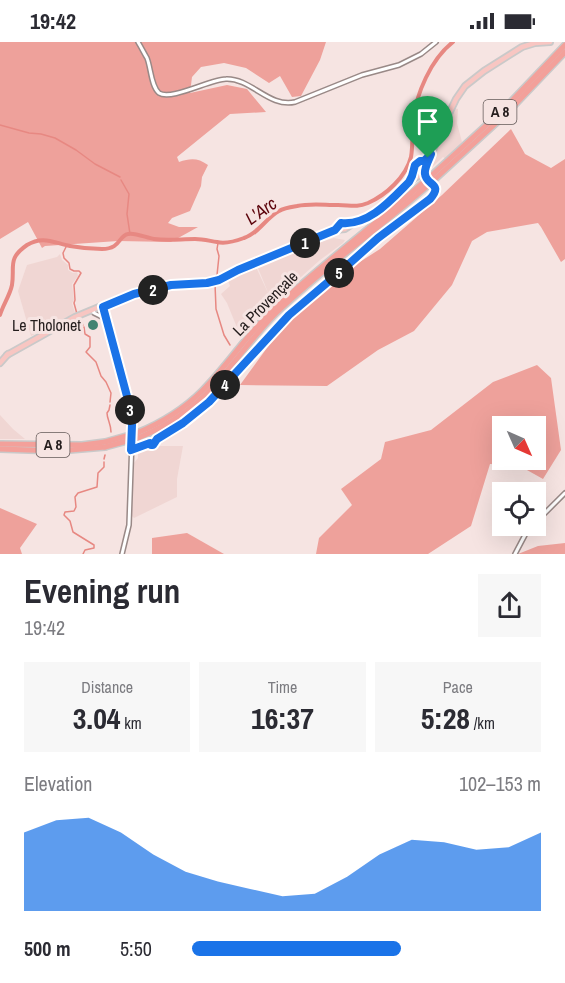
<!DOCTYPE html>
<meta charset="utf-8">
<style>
body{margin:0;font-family:"Archivo Narrow",sans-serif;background:#f7f7f7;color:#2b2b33;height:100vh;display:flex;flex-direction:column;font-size:22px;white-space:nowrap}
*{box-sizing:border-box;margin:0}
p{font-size:20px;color:#7c7c81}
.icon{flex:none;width:33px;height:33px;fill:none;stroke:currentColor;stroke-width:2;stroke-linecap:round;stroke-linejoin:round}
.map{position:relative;height:512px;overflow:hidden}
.sheet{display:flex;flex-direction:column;background:#fff;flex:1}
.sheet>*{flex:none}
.needle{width:39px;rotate:135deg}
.controls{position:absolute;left:492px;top:374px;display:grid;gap:12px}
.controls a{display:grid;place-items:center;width:54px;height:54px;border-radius:0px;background:#fff;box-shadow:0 6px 24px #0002;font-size:30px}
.pin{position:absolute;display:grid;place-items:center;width:51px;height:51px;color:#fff;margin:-62px -26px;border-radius:50% 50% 50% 0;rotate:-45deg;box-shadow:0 0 6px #0007}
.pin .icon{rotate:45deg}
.km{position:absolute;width:30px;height:30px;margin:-15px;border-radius:50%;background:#222;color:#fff;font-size:16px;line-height:30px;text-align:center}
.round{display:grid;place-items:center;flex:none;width:63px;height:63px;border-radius:0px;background:#f7f7f7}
.head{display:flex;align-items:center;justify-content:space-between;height:102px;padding:0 24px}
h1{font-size:33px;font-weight:700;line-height:45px}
.figures{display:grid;grid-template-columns:repeat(3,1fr);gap:9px;height:102px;padding:6px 24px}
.figures div{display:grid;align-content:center;border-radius:0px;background:#f7f7f7;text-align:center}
.figures b{font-size:30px;font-weight:700}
.figures small{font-size:16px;font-weight:400}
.figures p{font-size:16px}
.chart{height:168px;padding:12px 24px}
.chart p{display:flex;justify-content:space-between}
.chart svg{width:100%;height:108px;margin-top:6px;fill:#1a73e8;opacity:.7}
ul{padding:0 24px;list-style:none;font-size:20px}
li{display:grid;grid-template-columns:96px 72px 1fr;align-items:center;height:45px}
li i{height:15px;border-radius:8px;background:#1a73e8}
.status{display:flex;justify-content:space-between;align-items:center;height:42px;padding:0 30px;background:#fff;direction:ltr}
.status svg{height:16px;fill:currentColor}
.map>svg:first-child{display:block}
.built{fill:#f0d6d3}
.green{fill:#eea19b;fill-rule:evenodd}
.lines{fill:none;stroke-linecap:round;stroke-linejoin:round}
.stream{stroke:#e78882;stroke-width:1.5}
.river{stroke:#e78882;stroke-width:4}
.tertiary-casing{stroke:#998987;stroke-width:6}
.primary-casing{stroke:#cac9c9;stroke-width:8}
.motorway-casing{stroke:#cac9c9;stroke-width:8}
.tertiary{stroke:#fff;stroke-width:3}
.primary{stroke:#f8c6c2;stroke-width:4.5}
.motorway{stroke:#f3a09a;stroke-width:5}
.motorway-bridge-casing{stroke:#cac9c9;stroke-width:8;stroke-linecap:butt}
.motorway-bridge{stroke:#f3a09a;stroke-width:5}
.route-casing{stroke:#fff;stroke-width:12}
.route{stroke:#1a73e8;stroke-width:8}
.poi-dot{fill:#428372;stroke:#f6e4e2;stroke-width:2}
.labels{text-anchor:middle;stroke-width:6;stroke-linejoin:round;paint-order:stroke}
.shield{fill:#f6e4e2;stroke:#635958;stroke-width:1.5}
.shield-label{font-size:15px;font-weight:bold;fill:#241d1d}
.street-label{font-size:16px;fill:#241d1d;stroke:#f6e4e2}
.poi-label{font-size:16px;fill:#241d1d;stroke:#f6e4e2;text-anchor:end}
.water-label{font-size:18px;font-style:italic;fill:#5c040c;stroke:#f6e4e2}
</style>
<div class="status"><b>19:42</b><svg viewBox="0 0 49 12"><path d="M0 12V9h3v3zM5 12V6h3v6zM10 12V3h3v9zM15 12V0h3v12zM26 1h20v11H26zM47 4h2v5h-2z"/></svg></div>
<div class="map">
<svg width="565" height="512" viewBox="0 0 565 512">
<rect width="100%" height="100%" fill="#f6e4e2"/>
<!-- built -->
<g class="built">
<path d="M454,66l4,1 -1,14 5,19 -16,17 -3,-2 -13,12 -2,-2z"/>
<path d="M334,196l11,2 -2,3 -23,17 -47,42 -3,-4 -28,36 -4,-4 -11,-27 -6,-9 9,-8 -3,-8 28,-13 14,30 -11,-27 56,-24z"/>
<path d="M60,212l2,6 6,5v5l5,3 4,-1 1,4 -6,8 2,16 -2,3 3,10 -44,23 -13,-45 9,-26 30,-8z"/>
<path d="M0,373l13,14 12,10h-25z"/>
<path d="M157,404h26l-6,33v18l-43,21 -3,-3 3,-52 4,-5v-8z"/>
</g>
<!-- green -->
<g class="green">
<path d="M0,0h326l-6,18 -19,36 -9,1 -12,-21 -11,7 -23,-15 -22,-5 -23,4 -9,10 -2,16 37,-8 20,4 19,23 -36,2 -53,43 2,5c12,-4 19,-4 29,3l-6,12 -1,9 -11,25 -18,7 -4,5 11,4h19l-27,15 -53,-1 -73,5 -3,2 -14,-26 -28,17z"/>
<path d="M511,87l14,25 26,14 14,-9v100l-4,3 -20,-35 -3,-4 -51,9 -15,9 -20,44 -38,46 -36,19 -51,36 -87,-1 48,-66 39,-36 53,-34 62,-54z"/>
<path d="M537,323l14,13 10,72 -18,29 -25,-14 -28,-1 -19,62 -43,28h-112l3,-16 33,-33 -11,-16 40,-30 4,-17 46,-12 62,-48zM502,384h34v33h-34z"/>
<path d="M0,466l37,16 -17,24 2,6h-22z"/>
<path d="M187,491l37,21h-72v-16z"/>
<path d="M565,501v11h-47l20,-8z"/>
</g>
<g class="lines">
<!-- stream -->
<g class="stream">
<path d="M0,83l29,8 12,1 14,4 21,12 19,14 25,13"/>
<path d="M121,138l8,14 -2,20 3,20"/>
<path d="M67,203l-4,8 1,5 5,5 1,6 4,2h5l2,2 -7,12 1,15 -1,3 3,11"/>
<path d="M217,233l2,-19 -2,-7 1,-6"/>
<path d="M215,242l1,25 8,26 6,10"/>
<path d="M80,276l3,7"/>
<path d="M84,285l1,7 5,3v10l-4,5 10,10 5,14 5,6 5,11 -1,9"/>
<path d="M110,363l-1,5 -2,3c0,6 4,11 4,19"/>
<path d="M104,417l1,-4"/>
<path d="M83,512l2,-4 9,-2v-3l-21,-13 -3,-11 -6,-6 1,-3 9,-1 2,-4 -1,-10 3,-4 19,-6 1,-14 6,-6v-5"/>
</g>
<!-- river -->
<path class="river" d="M0,273c3,-10 10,-20 12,-30 3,-19 -5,-26 15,-40 16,-10 27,-2 43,1 11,2 22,3 32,3 19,0 16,-13 26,-15 6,-2 19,4 26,5 14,2 27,0 41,0 8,0 15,2 22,3 8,2 19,-1 27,-4 15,-5 22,-20 35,-27 5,-3 12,-4 18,-5 13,-3 27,-1 41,-1 12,0 18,3 30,-2 18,-8 38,-26 43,-46 2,-11 1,-24 2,-36 3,-27 18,-62 40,-79"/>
<defs>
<g id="tertiary">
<path d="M138,0c3,5 6,11 9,16 4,10 4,28 12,35 12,8 52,-14 67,-14 25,-1 43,29 69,23l67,-27 37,-10 22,-11 15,-12"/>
<path d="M103,265l25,93 4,25v8"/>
<path d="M94,267l-1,1 1,3 12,6"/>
<path d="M153,399l30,-18 13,-10 21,-20 72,-78 52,-44 37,-33 52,-39c9,-12 4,-18 -8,-24"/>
<path d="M150,401l2,2 2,-3"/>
<path d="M131,408l19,-7"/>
<path d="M536,480l29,-29"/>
<path d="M122,512l7,-29 3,-85"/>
<path d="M515,512l10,-19 8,-10"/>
</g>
<g id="primary">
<path d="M410,138c2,-5 3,-15 7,-18 4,-3 8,-1 12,-5"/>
<path d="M335,188l6,-7h11"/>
<path d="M7,313l68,-38 48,-20 48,-12 45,-4 22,-11 97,-40 10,-1 9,-6 17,-8 44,-37 10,-6 13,-35 18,-38 9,-13 19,-15 38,-24 13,-4 15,-1"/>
<path d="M0,321l8,-9"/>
</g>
<g id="motorway">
<path d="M431,134l73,-67 61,-64"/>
<path d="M435,137l72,-66 58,-61"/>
<path d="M137,391c24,-10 46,-23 65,-42 26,-26 45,-57 72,-82 48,-45 101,-84 150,-127"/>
<path d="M138,396c29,-12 54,-28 75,-51 22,-24 40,-51 63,-74 47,-45 102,-84 151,-127"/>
<path d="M0,402l82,1 23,-3"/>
<path d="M0,407l58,2 47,-4"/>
</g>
</defs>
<!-- tertiary casing -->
<use href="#tertiary" class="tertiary-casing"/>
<!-- primary casing -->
<use href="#primary" class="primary-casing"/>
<!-- motorway casing -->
<use href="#motorway" class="motorway-casing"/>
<!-- tertiary -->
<use href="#tertiary" class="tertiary"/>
<!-- primary -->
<use href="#primary" class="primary"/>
<!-- motorway -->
<use href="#motorway" class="motorway"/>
<defs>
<g id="motorway-bridge">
<path d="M424,140l7,-6"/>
<path d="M427,144l8,-7"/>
<path d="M105,400l32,-9"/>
<path d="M105,405l33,-9"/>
</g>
</defs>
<!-- motorway-bridge casing -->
<use href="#motorway-bridge" class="motorway-bridge-casing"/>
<!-- motorway-bridge -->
<use href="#motorway-bridge" class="motorway-bridge"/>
</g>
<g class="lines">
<defs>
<path id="route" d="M431,112c-2,6 -7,14 -6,20 1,12 19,9 5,25l-52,39 -37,33 -52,44 -80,87 -26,21 -26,16 -4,6h-2l-1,-2 -19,7 1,-25 -4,-25 -25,-93 31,-13 37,-9 36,-2 12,-3 19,-10 97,-40 6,-7c28,3 50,-23 68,-41l3,-6 3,-11 5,-4h4z"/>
</defs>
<!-- route casing -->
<use href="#route" class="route-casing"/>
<!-- route -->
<use href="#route" class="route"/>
</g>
<!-- markers -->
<circle class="poi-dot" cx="93" cy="283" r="6"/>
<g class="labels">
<!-- shield labels -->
<g class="shield">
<rect x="483.5" y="58" width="33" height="24" rx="4.5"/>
<rect x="36.5" y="391" width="33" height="24" rx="4.5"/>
</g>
<g class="shield-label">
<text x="500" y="75">A 8</text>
<text x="53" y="408">A 8</text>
</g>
<!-- street labels -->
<g class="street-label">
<text transform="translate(265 261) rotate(-45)" y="6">La Provençale</text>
</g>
<!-- poi labels -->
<g class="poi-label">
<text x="81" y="289">Le Tholonet</text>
</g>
<!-- water labels -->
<g class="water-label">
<text transform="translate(261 169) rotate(-35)" y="6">L'Arc</text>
</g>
</g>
</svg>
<div class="controls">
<a><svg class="needle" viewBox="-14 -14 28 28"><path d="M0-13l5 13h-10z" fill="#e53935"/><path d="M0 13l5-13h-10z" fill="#7c7c81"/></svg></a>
<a><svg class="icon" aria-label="locate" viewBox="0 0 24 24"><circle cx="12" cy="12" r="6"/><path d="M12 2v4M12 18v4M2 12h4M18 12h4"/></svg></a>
</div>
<div class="pin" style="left:428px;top:116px;background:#1e9e55"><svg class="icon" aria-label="arrive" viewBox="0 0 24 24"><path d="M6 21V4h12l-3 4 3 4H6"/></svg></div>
<b class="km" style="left:305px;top:201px">1</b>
<b class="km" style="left:153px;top:248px">2</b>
<b class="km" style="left:130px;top:368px">3</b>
<b class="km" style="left:225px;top:343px">4</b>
<b class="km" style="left:339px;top:231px">5</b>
</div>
<section class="sheet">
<div class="head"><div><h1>Evening run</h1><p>19:42</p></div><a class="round"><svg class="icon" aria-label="share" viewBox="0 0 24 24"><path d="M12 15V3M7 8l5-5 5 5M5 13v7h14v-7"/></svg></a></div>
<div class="figures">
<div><p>Distance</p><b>3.04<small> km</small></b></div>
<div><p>Time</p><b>16:37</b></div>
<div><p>Pace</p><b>5:28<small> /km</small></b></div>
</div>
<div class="chart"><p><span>Elevation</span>102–153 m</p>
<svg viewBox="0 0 160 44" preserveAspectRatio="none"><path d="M0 44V12L10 7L20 6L30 12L40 21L50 28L60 32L70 35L80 38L90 37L100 30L110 21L120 15L130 16L140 19L150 18L160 12V44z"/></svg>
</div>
<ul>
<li><b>500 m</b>5:50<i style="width:60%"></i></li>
</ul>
</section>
